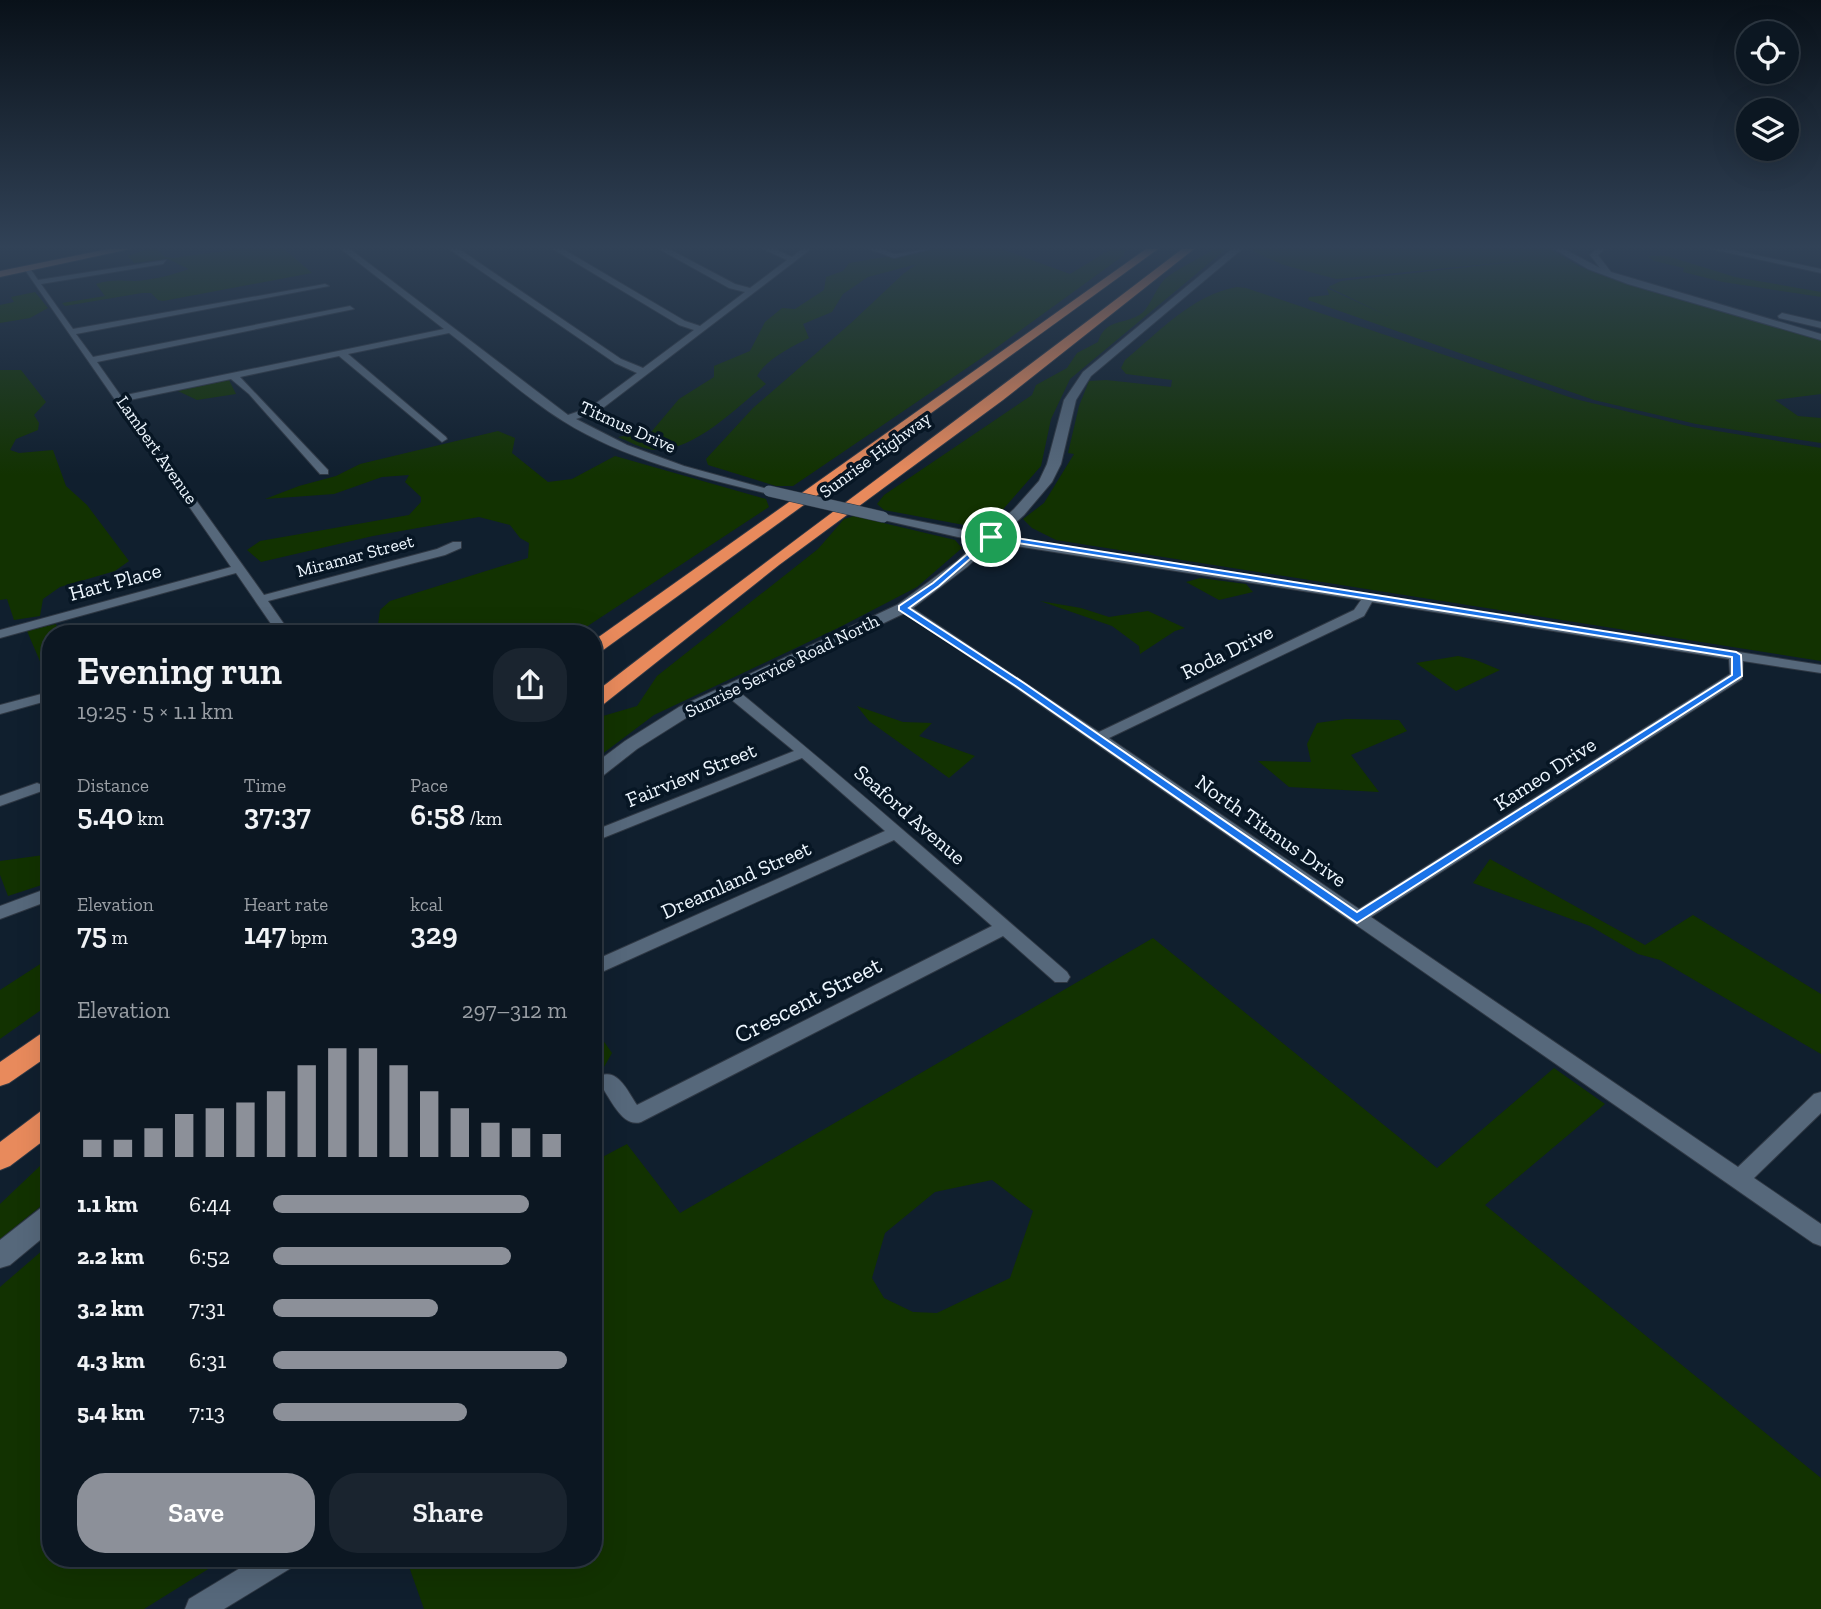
<!DOCTYPE html>
<meta charset="utf-8">
<style>
body{margin:0;font-family:"Zilla Slab",serif;background:#1a242f;color:#f1f3f6;height:100vh;display:flex;flex-direction:column;font-size:26px;white-space:nowrap}
*{box-sizing:border-box;margin:0}
p{font-size:23px;color:#9a9fa5}
.icon{flex:none;width:38px;height:38px;fill:none;stroke:currentColor;stroke-width:2;stroke-linecap:round;stroke-linejoin:round}
.map{position:relative;flex:1;overflow:hidden}
.panel{position:absolute;left:42px;top:625px;width:560px;height:942px;display:flex;flex-direction:column;background:#0c1722;border-radius:28px;box-shadow:0 7px 28px #0002,0 0 0 2px #2c3640}
.panel>*{flex:none}
.fabs{position:absolute;left:1736px;top:21px;display:grid;gap:14px}
.fabs a{display:grid;place-items:center;width:63px;height:63px;border-radius:50%;background:#0c1722;box-shadow:0 7px 28px #0002,0 0 0 2px #2c3640;font-size:35px}
.pin{position:absolute;display:grid;place-items:center;width:60px;height:60px;color:#fff;margin:-30px;border:4px solid #fff;border-radius:50%;box-shadow:0 2px 7px #0007}
.round{display:grid;place-items:center;flex:none;width:74px;height:74px;border-radius:28px;background:#1a242f}
.summary{display:flex;align-items:center;justify-content:space-between;height:119px;padding:0 35px}
h1{font-size:38px;font-weight:600;line-height:52px}
.stats{display:grid;grid-template-columns:repeat(3,1fr);gap:10px;height:119px;padding:7px 35px}
.stats div{display:grid;align-content:center}
.stats b{font-size:30px;font-weight:600}
.stats small{font-size:19px;font-weight:400}
.stats p{font-size:19px}
.chart{height:196px;padding:14px 35px}
.chart p{display:flex;justify-content:space-between}
.chart svg{width:100%;height:126px;margin-top:7px;stroke:#8c9099;stroke-width:6}
.button{display:flex;gap:14px;margin-top:auto;padding:14px 35px}
.button a{flex:1;height:80px;border-radius:28px;background:#8c9099;color:#fff;font-size:28px;font-weight:600;line-height:80px;text-align:center}
.button a+a{background:#1a242f;color:#f1f3f6}
ul{padding:0 35px;list-style:none;font-size:23px}
li{display:grid;grid-template-columns:112px 84px 1fr;align-items:center;height:52px}
li i{height:18px;border-radius:9px;background:#8c9099}
.map>svg:first-child{display:block}
.green{fill:#123201;fill-rule:evenodd}
.lines{fill:none;stroke-linecap:round;stroke-linejoin:round}
.minor-casing{stroke:#2f3844;stroke-width:2}
.tertiary-casing{stroke:#2f3844;stroke-width:2}
.primary-casing{stroke:#2f3844;stroke-width:2}
.motorway-casing{stroke:#2f3844;stroke-width:2}
.minor{fill:#56687b;fill-rule:evenodd}
.tertiary{fill:#56687b;fill-rule:evenodd}
.primary{fill:#ae7c68;fill-rule:evenodd}
.motorway{fill:#e88a5c;fill-rule:evenodd}
.minor-bridge-casing{stroke:#2f3844;stroke-width:12;stroke-linecap:butt}
.minor-bridge{stroke:#56687b;stroke-width:11}
.route{fill:#1a73e8;stroke:#fff;stroke-width:2;fill-rule:evenodd}
.labels{text-anchor:middle;stroke-width:7;stroke-linejoin:round;paint-order:stroke}
.far-street-label{font-size:18px;fill:#edf6fe;stroke:#071624}
.street-label{font-size:21px;fill:#edf6fe;stroke:#071624}
.near-street-label{font-size:24px;fill:#edf6fe;stroke:#071624}
</style>
<div class="map">
<svg width="1821" height="1609" viewBox="0 0 1821 1609">
<rect width="100%" height="100%" fill="#101f2e"/>
<!-- green -->
<g class="green">
<path d="M157,249l8,8 8,1 66,-9h45l28,24 -149,28 -5,-1 -7,-7h-9l-77,13 -3,-3 43,-7 -9,-12c15,-5 24,-3 39,-3 18,-1 37,-6 54,-12l-21,-10 -34,4 -6,-7 17,-6z"/>
<path d="M931,249h71l68,25 41,-25 15,1 -3,6 -134,97 -196,133h-17l-68,-21 -2,-6 47,-51 98,-85 52,-49 14,-10 -49,13 -25,17 -11,18 -29,12 6,14c-16,8 -43,21 -52,38l9,8c-30,24 -72,68 -112,66 -12,-1 -26,-9 -36,-13l34,-6 27,-32 35,-22v-11l36,-15 15,-29 17,-14 13,1 29,-19 2,-13 17,-6 6,-8z"/>
<path d="M1214,249h12l-156,130 -19,40 -10,47 -42,48 -19,14 -96,-18 -7,-6 7,-9 148,-100 4,-10 31,-17 10,-15 21,-11c8,-25 27,-16 44,-29 8,-6 14,-26 24,-35 14,-11 33,-19 48,-29z"/>
<path d="M1255,249h295l31,18 62,22 178,50v55l-46,6 23,16 23,2v25l-125,-19 -102,-24 -286,-100 1,-3 20,-2 -2,-7 61,28 -60,-29 13,-6 198,-22 -203,20 -52,-14 -32,-14z"/>
<path d="M1648,256h19l68,21 86,15v5l-98,-15 -40,-10 1,-4 -30,-7z"/>
<path d="M1237,287l9,1 329,111 117,28 129,21v213l-765,-121 -24,-12 -9,-9 21,-16 30,-49 -6,-1 11,-47 10,-25 17,-1 65,7 1,-7 -46,-6 -5,-6 4,-8c34,-28 67,-65 112,-73z"/>
<path d="M35,292l13,16 -18,10 -30,5v-18l14,-3 -3,-5z"/>
<path d="M0,370h21l25,32 -12,13 5,8 -1,7 -22,9 -6,11 9,3 34,-3 13,36 21,19 42,56 -14,10 -55,16 -17,12 -3,17 -26,4 -7,-21 -7,1z"/>
<path d="M229,380l7,14 -39,6 -19,-9z"/>
<path d="M498,431l17,7 -3,15 36,29 24,-3 43,-23 151,43 3,8 -192,126h-203l3,-1 3,-22 10,-9 138,-43 1,-15 -9,-5 -10,-13 -31,-8 -106,19 -112,26 -14,-12 13,-9 149,-26 12,-13v-5l-16,-15 4,-7 -27,2 -48,17 -69,5 34,-13 37,-10 24,-12z"/>
<path d="M854,516l101,24 7,8 -45,39 -77,40 -186,88 -61,46v-38l10,-7 34,-10 20,-30 161,-127 26,-30z"/>
<path d="M1200,578l46,6 7,8 -34,8 -33,-18z"/>
<path d="M1040,601l41,7 28,9 39,-6 37,17 -10,3 -35,23 -1,-8 -27,-20z"/>
<path d="M56,624l3,9 -8,1v53l-24,-56z"/>
<path d="M1458,656l18,4 24,10 -44,21 -40,-28z"/>
<path d="M857,706l46,16 29,1 -13,13 56,20 -26,22 -80,-57z"/>
<path d="M1346,719l53,1 8,11 -56,24 28,37 -90,-5 -31,-26 53,1 -4,-18 10,-21z"/>
<path d="M51,854v28l-43,14 -8,-21v-14z"/>
<path d="M1490,859l155,86 48,-30 128,79v60l-161,-94 -22,-6 -48,-28 -117,-43z"/>
<path d="M1153,938l284,230 117,-100 51,36 -120,101 336,273v131h-1397l-18,-51h187v-396l34,-18 53,69zM992,1180l41,31 -23,67 -73,35 -24,-1 -29,-14 -12,-20 13,-45 50,-41z"/>
<path d="M51,957v46l-51,36v-49z"/>
<path d="M593,1026l19,27 -8,14 -11,5z"/>
<path d="M51,1160v38l-51,41v-35l41,-39z"/>
<path d="M51,1243v315h175l-82,51h-144v-322z"/>
</g>
<g class="lines">
<defs>
<g id="minor">
<path d="M341,249h9l218,166 23,-8 46,-34 -22,-10 -166,-114h10l162,110 22,9 51,-38 -15,-5 -126,-76h10l122,72 15,5 45,-34 -16,-4 -70,-39h10l66,35 15,4 37,-28 -24,-11h12l17,8 10,-8h9l-212,162 -23,8 51,26 57,21 91,25 -6,3c-70,-17 -144,-34 -206,-73 -40,-25 -76,-59 -114,-88l-101,21 98,83 1,2 -5,3 -103,-86 -99,21 88,93v4h-8l-71,-80 -18,-15 -106,22 139,194 173,-46 16,-7h8v6l-16,7 -177,46 23,33h-13l-42,-61 -236,65v-8l231,-63 -208,-300h6l9,13 128,-20 -3,4 -122,20 32,45 252,-45 4,2 -253,48 17,23 257,-51 4,3 -257,53 24,34 323,-67z"/>
<path d="M869,249h13l12,5 36,-5 -36,9z"/>
<path d="M1554,249h10l36,19 -10,-13 6,-6h9l-7,6 13,17 210,62v6l-193,-56 -40,-15z"/>
<path d="M1711,249h17l93,20v4z"/>
<path d="M1782,313l39,9v6l-42,-10 -1,-2z"/>
<path d="M883,514l75,15 863,136v8l-78,-12 -1,18 -371,238 367,250 76,-73 7,-2v21l-67,65 67,46v22l-8,-3 -797,-555 -119,-80 6,-4 5,1 191,127 255,-122 7,-10 -403,-63 -79,-18 -2,-2zM1372,602l357,57 1,15 -371,235 -250,-171 255,-122z"/>
<path d="M727,685l5,1c114,93 224,190 335,286l3,5 -3,5h-12l-52,-46 -362,186c-18,6 -30,-22 -39,-35l-3,-6 3,-6c17,-5 26,17 35,30l355,-179 -98,-86 -301,136v-15l292,-130 -83,-73 -209,84v-11l201,-80 -72,-59 -2,-3 2,-3z"/>
<path d="M45,693l5,1v6l-50,14v-9z"/>
<path d="M37,783l5,2 3,3 -3,3 -42,15v-10z"/>
<path d="M51,887v13l-51,19v-13z"/>
<path d="M257,1558h37l-3,10 -67,41h-39l4,-10z"/>
</g>
<g id="tertiary">
<path d="M1232,249h10l-151,127 -15,24 -15,64 -9,18 -28,33 -57,52 -58,44 -218,104 -54,34 -37,29 -7,2v-15l32,-24 54,-34 218,-102 60,-44 57,-52 25,-28 8,-17 17,-64 19,-28z"/>
<path d="M51,1203v28l-41,34 -10,3v-28l42,-33z"/>
</g>
<path id="primary" d="M108,249h22l-130,28v-6z"/>
<g id="motorway">
<path d="M1146,249h12l-559,404 -6,1v-13z"/>
<path d="M1182,249h12l-191,151 -224,165 -179,142 -7,2v-15c195,-151 394,-295 589,-445z"/>
<path d="M51,1030v24l-42,29 -9,3v-24l42,-29z"/>
<path d="M51,1108v27l-41,31 -10,4v-28l41,-31z"/>
</g>
</defs>
<!-- minor casing -->
<use href="#minor" class="minor-casing"/>
<!-- tertiary casing -->
<use href="#tertiary" class="tertiary-casing"/>
<!-- primary casing -->
<use href="#primary" class="primary-casing"/>
<!-- motorway casing -->
<use href="#motorway" class="motorway-casing"/>
<!-- minor -->
<use href="#minor" class="minor"/>
<!-- tertiary -->
<use href="#tertiary" class="tertiary"/>
<!-- primary -->
<use href="#primary" class="primary"/>
<!-- motorway -->
<use href="#motorway" class="motorway"/>
<defs>
<path id="minor-bridge" d="M769,491l114,26"/>
</defs>
<!-- minor-bridge casing -->
<use href="#minor-bridge" class="minor-bridge-casing"/>
<!-- minor-bridge -->
<use href="#minor-bridge" class="minor-bridge"/>
</g>
<!-- sky -->
<linearGradient id="sky" x2="0" y2="1"><stop stop-color="#091119"/><stop offset="0.52" stop-color="#314257"/><stop offset="1" stop-color="#314257" stop-opacity="0"/></linearGradient>
<rect width="1821" height="475" fill="url(#sky)"/>
<!-- route -->
<path class="route" d="M991,534l745,118 5,3 1,21 -385,247 -340,-236 -118,-77v-4l34,-23zM993,539l739,118v18l-375,237 -333,-229 -115,-75 30,-22z"/>
<g class="labels">
<!-- far-street labels -->
<g class="far-street-label">
<text transform="translate(628 427) rotate(24)" y="6">Titmus Drive</text>
<text transform="translate(157 450) rotate(55)" y="6">Lambert Avenue</text>
<text transform="translate(875 455) rotate(-36)" y="6">Sunrise Highway</text>
<text transform="translate(355 556) rotate(-15)" y="6">Miramar Street</text>
<text transform="translate(782 666) rotate(-26)" y="6">Sunrise Service Road North</text>
</g>
<!-- street labels -->
<g class="street-label">
<text transform="translate(115 582) rotate(-15)" y="7">Hart Place</text>
<text transform="translate(1227 652) rotate(-26)" y="7">Roda Drive</text>
<text transform="translate(1545 774) rotate(-33)" y="7">Kameo Drive</text>
<text transform="translate(691 775) rotate(-22)" y="7">Fairview Street</text>
<text transform="translate(910 815) rotate(41)" y="7">Seaford Avenue</text>
<text transform="translate(1271 831) rotate(35)" y="7">North Titmus Drive</text>
<text transform="translate(736 880) rotate(-24)" y="7">Dreamland Street</text>
</g>
<!-- near-street labels -->
<g class="near-street-label">
<text transform="translate(808 1000) rotate(-27)" y="8">Crescent Street</text>
</g>
</g>
</svg>
<div class="fabs">
<a><svg class="icon" aria-label="locate" viewBox="0 0 24 24"><circle cx="12" cy="12" r="6"/><path d="M12 2v4M12 18v4M2 12h4M18 12h4"/></svg></a>
<a><svg class="icon" aria-label="layers" viewBox="0 0 24 24"><path d="M12 4l9 5-9 5-9-5zM3 14l9 5 9-5"/></svg></a>
</div>
<div class="pin" style="left:991px;top:537px;background:#1e9e55"><svg class="icon" aria-label="arrive" viewBox="0 0 24 24"><path d="M6 21V4h12l-3 4 3 4H6"/></svg></div>
<section class="panel">
<div class="summary"><div><h1>Evening run</h1><p>19:25 · 5 × 1.1 km</p></div><a class="round"><svg class="icon" aria-label="share" viewBox="0 0 24 24"><path d="M12 15V3M7 8l5-5 5 5M5 13v7h14v-7"/></svg></a></div>
<div class="stats">
<div><p>Distance</p><b>5.40<small> km</small></b></div>
<div><p>Time</p><b>37:37</b></div>
<div><p>Pace</p><b>6:58<small> /km</small></b></div>
</div>
<div class="stats">
<div><p>Elevation</p><b>75<small> m</small></b></div>
<div><p>Heart rate</p><b>147<small> bpm</small></b></div>
<div><p>kcal</p><b>329</b></div>
</div>
<div class="chart"><p><span>Elevation</span>297–312 m</p>
<svg viewBox="0 0 160 44" preserveAspectRatio="none"><path d="M5 44V38M15 44V38M25 44V34M35 44V29M45 44V27M55 44V25M65 44V21M75 44V12M85 44V6M95 44V6M105 44V12M115 44V21M125 44V27M135 44V32M145 44V34M155 44V36"/></svg>
</div>
<ul>
<li><b>1.1 km</b>6:44<i style="width:87%"></i></li>
<li><b>2.2 km</b>6:52<i style="width:81%"></i></li>
<li><b>3.2 km</b>7:31<i style="width:56%"></i></li>
<li><b>4.3 km</b>6:31<i style="width:100%"></i></li>
<li><b>5.4 km</b>7:13<i style="width:66%"></i></li>
</ul>
<div class="button"><a>Save</a><a>Share</a></div>
</section>
</div>
